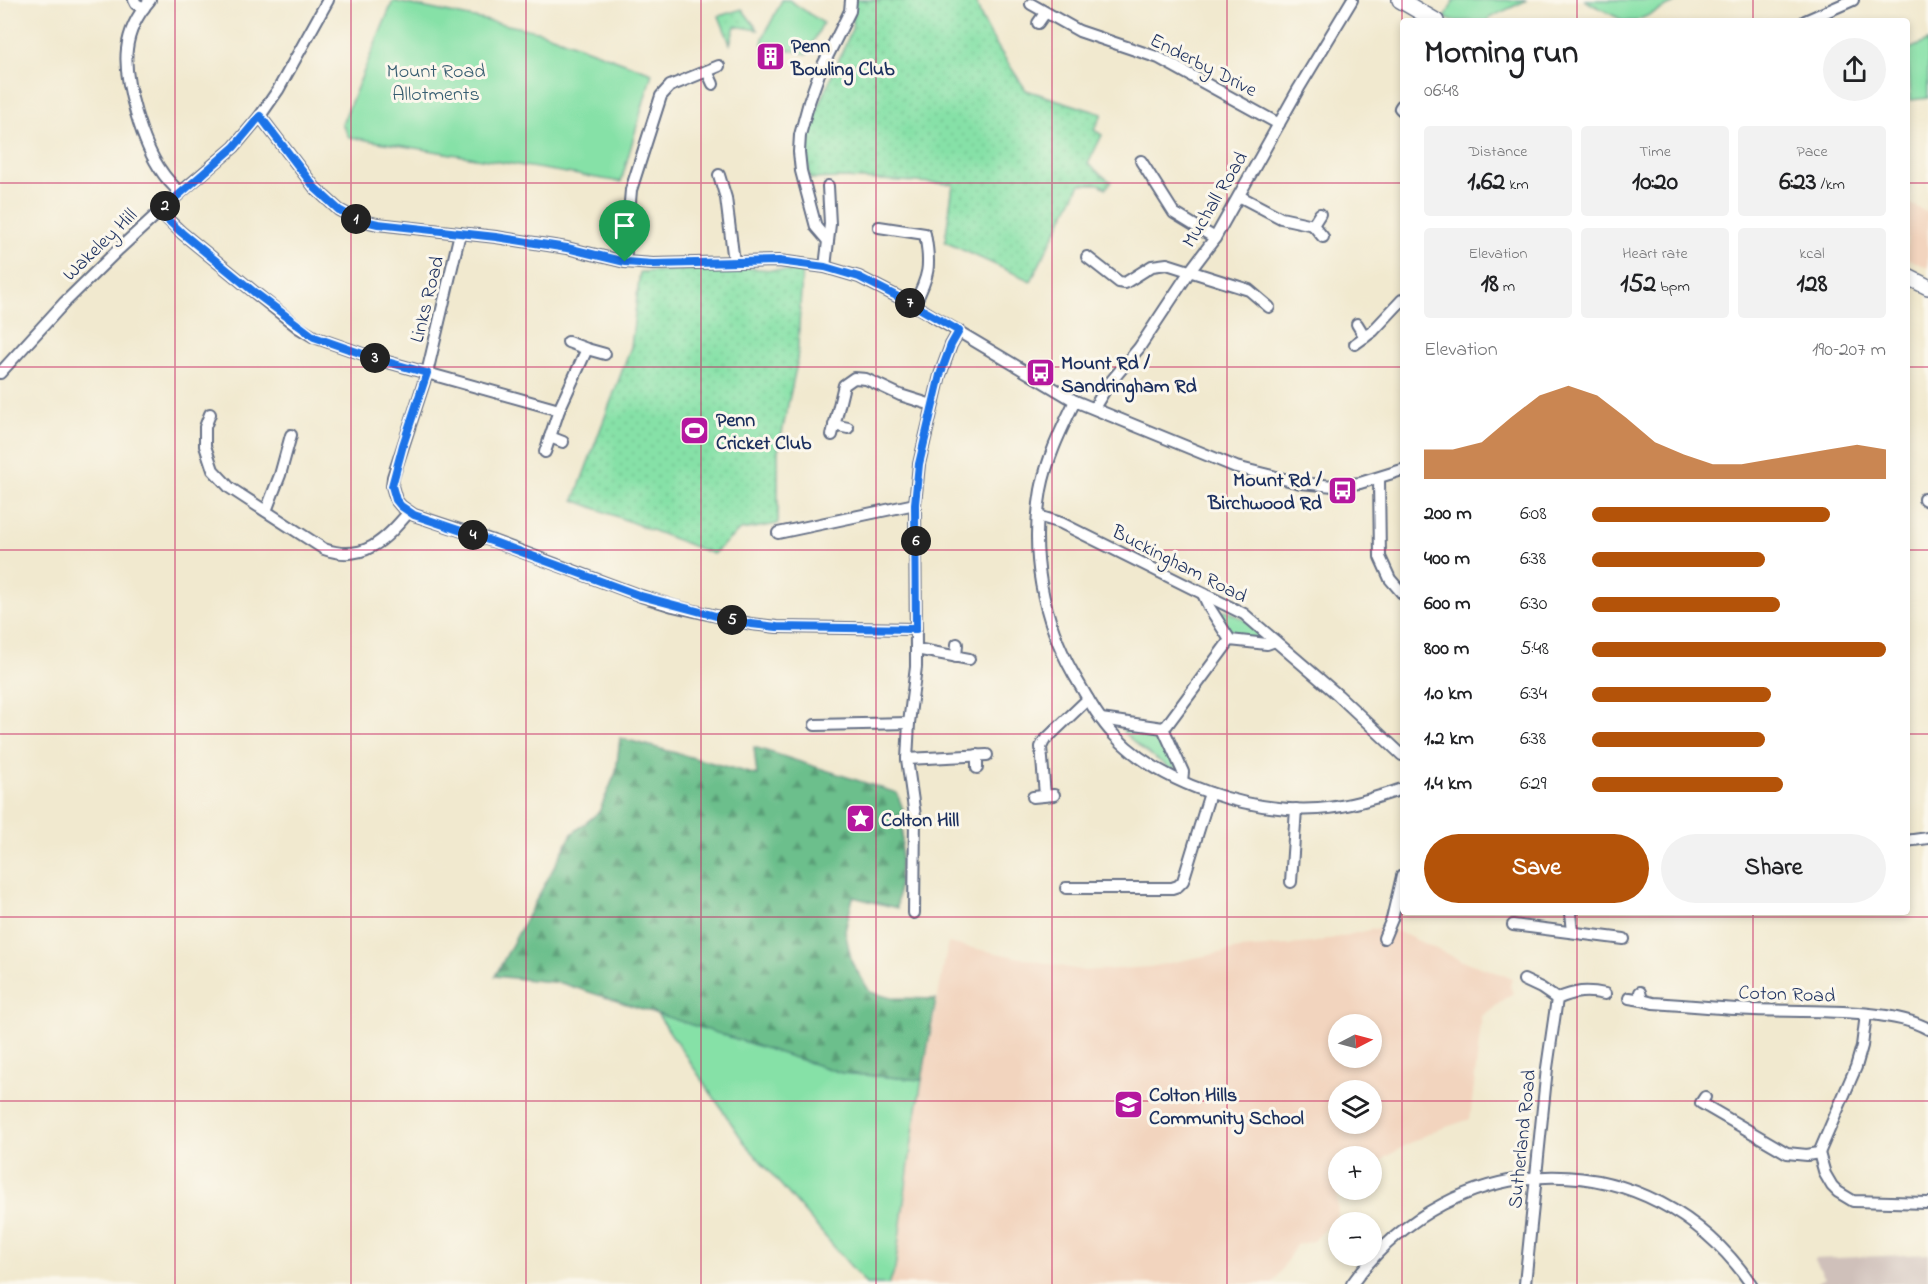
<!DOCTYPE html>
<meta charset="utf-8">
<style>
body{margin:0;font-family:"Indie Flower",sans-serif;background:#f2f2f2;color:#202124;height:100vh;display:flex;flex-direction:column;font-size:22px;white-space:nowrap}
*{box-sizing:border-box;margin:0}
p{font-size:20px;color:#757577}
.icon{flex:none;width:33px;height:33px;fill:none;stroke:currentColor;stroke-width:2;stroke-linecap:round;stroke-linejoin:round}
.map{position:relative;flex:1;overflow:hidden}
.details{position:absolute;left:1400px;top:18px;width:510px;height:897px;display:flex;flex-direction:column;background:#fff;border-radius:6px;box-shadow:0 3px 9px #0003}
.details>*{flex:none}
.needle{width:39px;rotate:84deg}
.fabs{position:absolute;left:1328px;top:1014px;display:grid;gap:12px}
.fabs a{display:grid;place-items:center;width:54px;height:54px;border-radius:50%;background:#fff;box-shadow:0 3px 9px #0003;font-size:30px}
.pin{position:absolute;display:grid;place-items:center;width:51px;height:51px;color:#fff;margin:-62px -26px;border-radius:50% 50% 50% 0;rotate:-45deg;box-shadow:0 0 6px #0007}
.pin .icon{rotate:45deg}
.km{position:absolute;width:30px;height:30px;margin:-15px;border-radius:50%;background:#222;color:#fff;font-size:16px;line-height:30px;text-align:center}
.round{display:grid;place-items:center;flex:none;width:63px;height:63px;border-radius:32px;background:#f2f2f2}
.overview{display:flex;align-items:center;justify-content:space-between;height:102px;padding:0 24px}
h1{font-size:33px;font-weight:700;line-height:45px}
.stats{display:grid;grid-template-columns:repeat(3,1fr);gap:9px;height:102px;padding:6px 24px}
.stats div{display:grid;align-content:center;border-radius:6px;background:#f2f2f2;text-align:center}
.stats b{font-size:26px;font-weight:700}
.stats small{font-size:16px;font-weight:400}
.stats p{font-size:16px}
.chart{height:168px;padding:12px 24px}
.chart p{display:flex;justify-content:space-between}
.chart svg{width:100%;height:108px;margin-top:6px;fill:#b45309;opacity:.7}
.primary-button{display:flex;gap:12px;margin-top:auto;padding:12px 24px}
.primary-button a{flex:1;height:69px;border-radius:36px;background:#b45309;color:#fff;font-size:24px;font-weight:700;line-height:69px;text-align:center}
.primary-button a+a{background:#f2f2f2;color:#202124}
ul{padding:0 24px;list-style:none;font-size:20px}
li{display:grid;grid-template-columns:96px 72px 1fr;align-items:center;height:45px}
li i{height:15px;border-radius:8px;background:#b45309}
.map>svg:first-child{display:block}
.built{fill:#f2d4be;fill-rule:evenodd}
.industrial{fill:#cfc0ba}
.green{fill:#86e1a7;stroke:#508882;stroke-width:1.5}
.forest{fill:url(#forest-firs);stroke:#447775;stroke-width:1.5}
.park{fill:url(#park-dots);stroke:#508882;stroke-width:1.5}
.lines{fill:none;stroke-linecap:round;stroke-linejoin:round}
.minor-casing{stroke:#667086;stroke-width:14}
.highway-casing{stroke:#667086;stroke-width:18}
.minor{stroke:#fff;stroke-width:10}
.highway{stroke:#fff;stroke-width:15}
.route-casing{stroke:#fff;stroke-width:12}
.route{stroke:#1a73e8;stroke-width:8}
.grid{fill:none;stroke:#c2185b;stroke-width:1.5;stroke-opacity:0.55}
.labels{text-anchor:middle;stroke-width:6;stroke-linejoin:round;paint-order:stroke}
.poi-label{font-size:20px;font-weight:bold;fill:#1b2f5e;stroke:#fbf7ec;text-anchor:start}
.street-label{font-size:20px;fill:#1b2f5e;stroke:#fbf7ec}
.park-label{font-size:20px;fill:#365c70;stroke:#fbf7ec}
</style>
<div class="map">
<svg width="1928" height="1284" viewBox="0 0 1928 1284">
<defs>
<pattern id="forest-firs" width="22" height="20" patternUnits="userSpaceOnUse" patternTransform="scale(1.5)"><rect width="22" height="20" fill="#6cbf8c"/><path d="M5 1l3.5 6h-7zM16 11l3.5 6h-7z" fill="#589c76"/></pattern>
<pattern id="park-dots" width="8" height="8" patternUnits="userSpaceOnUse" patternTransform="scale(1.5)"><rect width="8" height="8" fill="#86e1a7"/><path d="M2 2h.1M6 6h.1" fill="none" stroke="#73c192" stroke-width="1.8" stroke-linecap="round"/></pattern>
</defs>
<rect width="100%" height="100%" fill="#fbf7ec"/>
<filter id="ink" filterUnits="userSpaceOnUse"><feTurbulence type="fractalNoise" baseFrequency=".0167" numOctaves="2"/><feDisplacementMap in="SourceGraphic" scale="12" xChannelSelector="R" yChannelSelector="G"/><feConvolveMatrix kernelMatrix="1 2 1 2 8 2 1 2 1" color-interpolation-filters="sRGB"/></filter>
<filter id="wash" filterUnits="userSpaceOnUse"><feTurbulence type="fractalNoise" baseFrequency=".008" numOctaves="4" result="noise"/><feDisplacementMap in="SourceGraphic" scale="24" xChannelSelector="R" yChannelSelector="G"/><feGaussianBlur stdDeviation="1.35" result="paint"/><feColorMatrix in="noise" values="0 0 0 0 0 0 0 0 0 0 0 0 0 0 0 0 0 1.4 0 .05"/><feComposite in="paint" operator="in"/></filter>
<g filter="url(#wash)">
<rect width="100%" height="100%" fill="#f1e9cf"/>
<!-- built -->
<g class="built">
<path d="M1907,202l21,11v55l-21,-10z"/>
<path d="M1379,928l20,4 61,28 52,18 -2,8 3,7 -31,23 -12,103 -36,12 -30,15 -33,21v-11h-33v34h7l-8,6 1,20 -25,25 -17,4 -23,39h-384l6,-15 19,-143 34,-183 136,28 66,-4 89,-18 73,-6zM1338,1024h33v34h-33zM1338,1090h33v34h-33z"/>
</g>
<!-- industrial -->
<path class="industrial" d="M1928,1254v30h-114l11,-6 -11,-19z"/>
<!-- green -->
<g class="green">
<path d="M782,0h7l34,23 -16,31 -45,-10 1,-6z"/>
<path d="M1454,0h73l-38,18 -2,3h-35l-7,-3z"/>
<path d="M1584,0h97l-45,21h-12z"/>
<path d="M393,1l148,31 111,41 -31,109 -272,-45 -7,-13z"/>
<path d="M1928,41v57l-17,2 -4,-50z"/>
<path d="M1226,610l24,13 13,12 -3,4 -23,-2 -16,-18v-7z"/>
<path d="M1124,727l30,3 9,7 13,31 -4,2 -31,-22 -18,-16z"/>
<path d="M656,1012l186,61 80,7 -8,46 -19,143 -6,15h-23l-122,-142z"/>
</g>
<!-- forest -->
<path class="forest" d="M620,738l137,37 -3,-28 143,46 7,19 -7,96 -44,-11 -8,34 7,32 18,29 21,6 45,1 -14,81 -80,-7 -281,-90 -66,-7 77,-142 27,-22 17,-40z"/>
<!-- park -->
<g class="park">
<path d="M854,0h123c-2,17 38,73 49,90l76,24 -8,16 8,5 -14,29 23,18 -5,6 -7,-4h-19l-49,97 -86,-39 8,-58 -109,-6 -34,1 -3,-26 2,-13 9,-32 34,-79z"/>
<path d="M742,9l16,21 -23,-4 -5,18 -11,-28z"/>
<path d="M732,267l70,5 -5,91 -19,88v73l-38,6 -27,24 -139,-54 57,-153 9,-75z"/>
</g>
</g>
<g filter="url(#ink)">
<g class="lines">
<defs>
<g id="minor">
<path d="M134,0l2,4 8,4"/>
<path d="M150,0c-12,14 -21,31 -23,49 -4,32 16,97 35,123 5,8 12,14 18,21"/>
<path d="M1031,4l48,27 80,27 120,66"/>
<path d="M1805,21l48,-21"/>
<path d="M1038,23l7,-10"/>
<path d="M707,71l6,13"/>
<path d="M1402,105l-2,3 2,2"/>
<path d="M260,116l55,72 24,22 17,9 21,5 119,13 71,11 58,14 28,2 126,-3 46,6 34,10 55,28 161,96 161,66 64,16 34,3 26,-3 42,-13"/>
<path d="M1141,161l33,52 41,25"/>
<path d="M719,175l7,23 8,64"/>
<path d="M1239,196l42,22 32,7"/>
<path d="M159,211l23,22 72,59 45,36 15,9 63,22 182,51"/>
<path d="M1320,214l-7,11 10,12"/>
<path d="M879,227l46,7c6,32 4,42 -11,71"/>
<path d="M460,233l-33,140 -34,104 -1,9 4,14 5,6 13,9 79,26 148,55 32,10 78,18 26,3 139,2"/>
<path d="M828,241l-12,-14 -15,-56 -2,-19 1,-17 9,-33 11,-31 30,-60 1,-11"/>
<path d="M1087,257l32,25 6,1 27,-17 15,-2 82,26 20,17"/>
<path d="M625,262l6,-72 30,-94 9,-10 49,-20"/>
<path d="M825,267l5,-43 -2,-38"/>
<path d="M1357,324l8,13"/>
<path d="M959,331l-8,14 -11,30 -21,89 -4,40 1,145 53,10"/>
<path d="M568,342l19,7"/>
<path d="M1355,344l18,-13 29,-31"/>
<path d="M0,373l65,-71 54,-53 61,-56 54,-46 26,-31 18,-26 50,-90"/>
<path d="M1075,401c-14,29 -28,57 -34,89 -11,63 1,129 33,185 12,20 23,42 40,60 47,50 137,78 204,74 30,-2 57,-11 84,-20"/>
<path d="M1094,408l14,-23 31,-37 51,-77 25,-33 84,-150 53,-88"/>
<path d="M210,414l-5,13v19l8,24 17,18 94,61c40,14 61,-9 85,-37"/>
<path d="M834,425l14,3"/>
<path d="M832,435l12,-50 10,-7 12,1 34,16 32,10"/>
<path d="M550,437l13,5"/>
<path d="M545,452l14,-42 28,-61 18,5"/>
<path d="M1379,478l1,79 10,22 12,14"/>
<path d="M1924,499l4,2"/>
<path d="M266,511l14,-36 11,-40"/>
<path d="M1038,516l23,7 183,91 94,81 64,60"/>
<path d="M778,533l137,-29"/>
<path d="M1203,594l6,13 21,33 37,4 8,-3"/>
<path d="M956,657l1,-13"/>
<path d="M1101,719l62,9 20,44 -1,9"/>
<path d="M815,725l94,-2"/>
<path d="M1163,728l4,-3 63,-85"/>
<path d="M907,759l80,-4"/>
<path d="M977,768v-13"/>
<path d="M1045,795l-4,-48 3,-6 44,-42"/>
<path d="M1033,797l21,-2"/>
<path d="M1906,841l22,-3"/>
<path d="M1291,882l5,-73"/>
<path d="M1066,888h106l6,-2 5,-5 27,-88"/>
<path d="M1570,912l2,20"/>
<path d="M914,913l1,-97 -8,-57 2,-36 7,-56v-18"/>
<path d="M1513,925l111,14"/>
<path d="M1384,938l8,-19 10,-43"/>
<path d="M1524,980l17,8 16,11"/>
<path d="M1629,998l13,2 -2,-8"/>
<path d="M1642,1000l11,3c34,2 68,6 101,7 45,2 138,-3 174,19"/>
<path d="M1705,1097l-4,6 86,50 20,2 12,-2 6,21 7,12 6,6 15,9 75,2"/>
<path d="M1819,1153l37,-86 6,-21 4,-32"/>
<path d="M1352,1284c101,-141 299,-145 399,0"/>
<path d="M1525,1284l22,-216 10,-69c18,-8 30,-9 48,-5"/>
</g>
<g id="highway">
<path d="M1400,0l36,21"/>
<path d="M1906,276l22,11"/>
</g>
</defs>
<!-- minor casing -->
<use href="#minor" class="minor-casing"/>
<!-- highway casing -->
<use href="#highway" class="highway-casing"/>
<!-- minor -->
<use href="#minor" class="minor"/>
<!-- highway -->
<use href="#highway" class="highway"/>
</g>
</g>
<g class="lines" filter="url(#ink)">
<defs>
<path id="route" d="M260,116l55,72 24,22 17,9 22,5 118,13 71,11 58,14 28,2 126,-3 46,6 34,10 55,28 45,26 -8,14 -11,30 -21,89 -4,40 1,125 -139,-2 -26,-3 -24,-5 -86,-23 -147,-54 -80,-27 -13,-9 -5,-6 -4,-14 11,-41 24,-72 -50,-14 -63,-22 -60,-45 -72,-59 -23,-21 75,-65z"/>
</defs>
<!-- route casing -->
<use href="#route" class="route-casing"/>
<!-- route -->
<use href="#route" class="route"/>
</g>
<!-- grid -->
<path class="grid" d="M175,0v1284M351,0v1284M526,0v1284M701,0v1284M876,0v1284M1052,0v1284M1227,0v1284M1402,0v1284M1577,0v21M1753,0v21M0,183h1402M1906,183h22M0,367h1402M1906,367h22M0,550h1402M1906,550h22M0,734h1402M1906,734h22M1577,912v372M1753,912v372M0,917h1928M0,1101h1338M1371,1101h557"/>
<!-- icons -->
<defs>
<symbol id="building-square" viewBox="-11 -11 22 22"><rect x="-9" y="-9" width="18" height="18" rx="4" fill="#b5179e" stroke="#fbf7ec"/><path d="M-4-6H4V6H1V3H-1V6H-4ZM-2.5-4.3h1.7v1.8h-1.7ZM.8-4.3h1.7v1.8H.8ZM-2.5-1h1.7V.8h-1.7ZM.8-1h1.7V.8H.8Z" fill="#fff"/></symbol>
<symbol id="bus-square" viewBox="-11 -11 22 22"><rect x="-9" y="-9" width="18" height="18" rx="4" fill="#b5179e" stroke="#fbf7ec"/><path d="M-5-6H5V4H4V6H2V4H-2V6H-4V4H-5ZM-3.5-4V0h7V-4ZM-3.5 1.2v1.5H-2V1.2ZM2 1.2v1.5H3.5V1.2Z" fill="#fff"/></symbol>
<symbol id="stadium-square" viewBox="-11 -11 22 22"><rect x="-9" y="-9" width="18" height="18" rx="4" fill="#b5179e" stroke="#fbf7ec"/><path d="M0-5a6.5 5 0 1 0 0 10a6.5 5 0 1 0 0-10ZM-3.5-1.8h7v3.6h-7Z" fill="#fff"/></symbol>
<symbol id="sight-square" viewBox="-11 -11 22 22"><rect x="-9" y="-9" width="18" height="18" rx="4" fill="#b5179e" stroke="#fbf7ec"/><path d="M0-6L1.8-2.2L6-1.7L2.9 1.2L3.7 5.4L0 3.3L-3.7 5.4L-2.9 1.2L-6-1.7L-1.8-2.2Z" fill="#fff"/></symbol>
<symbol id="school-square" viewBox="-11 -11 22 22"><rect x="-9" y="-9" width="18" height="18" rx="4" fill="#b5179e" stroke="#fbf7ec"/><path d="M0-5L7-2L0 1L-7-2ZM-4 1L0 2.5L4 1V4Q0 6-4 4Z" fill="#fff"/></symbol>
</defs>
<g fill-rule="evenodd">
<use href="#building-square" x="754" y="40" width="33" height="33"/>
<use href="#bus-square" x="1024" y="356" width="33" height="33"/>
<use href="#stadium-square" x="678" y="414" width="33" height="33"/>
<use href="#bus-square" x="1326" y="474" width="33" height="33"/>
<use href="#sight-square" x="844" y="802" width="33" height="33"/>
<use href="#school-square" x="1112" y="1088" width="33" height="33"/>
</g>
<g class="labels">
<!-- poi labels -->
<g class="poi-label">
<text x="791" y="52">Penn<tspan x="791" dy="23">Bowling Club</tspan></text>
<text x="1061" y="369">Mount Rd /<tspan x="1061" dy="23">Sandringham Rd</tspan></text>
<text x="716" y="426">Penn<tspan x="716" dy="23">Cricket Club</tspan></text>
<text x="1322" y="486" text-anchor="end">Mount Rd /<tspan x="1322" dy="23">Birchwood Rd</tspan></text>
<text x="881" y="826">Colton Hill</text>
<text x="1149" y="1101">Colton Hills<tspan x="1149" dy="23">Community School</tspan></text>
</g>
<!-- street labels -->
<g class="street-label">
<text transform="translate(1204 64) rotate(27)" y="7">Enderby Drive</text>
<text transform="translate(1214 199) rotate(-59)" y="7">Muchall Road</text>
<text transform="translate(99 244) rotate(-44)" y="7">Wakeley Hill</text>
<text transform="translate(426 299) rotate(-76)" y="7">Links Road</text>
<text transform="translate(1180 563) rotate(27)" y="7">Buckingham Road</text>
<text transform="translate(1787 993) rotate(2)" y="7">Coton Road</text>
<text transform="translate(1521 1139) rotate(-84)" y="7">Sutherland Road</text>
</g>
<!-- park labels -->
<g class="park-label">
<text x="436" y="77">Mount Road<tspan x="436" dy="23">Allotments</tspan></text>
</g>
</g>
</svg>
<div class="fabs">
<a><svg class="needle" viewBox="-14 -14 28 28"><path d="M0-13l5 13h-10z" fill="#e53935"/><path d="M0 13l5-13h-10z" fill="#757577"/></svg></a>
<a><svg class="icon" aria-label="layers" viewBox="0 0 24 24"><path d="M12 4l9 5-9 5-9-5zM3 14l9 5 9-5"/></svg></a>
<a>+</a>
<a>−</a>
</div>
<div class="pin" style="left:625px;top:262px;background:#1e9e55"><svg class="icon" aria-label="arrive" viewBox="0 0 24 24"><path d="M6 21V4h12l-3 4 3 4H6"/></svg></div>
<b class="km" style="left:356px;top:219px">1</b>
<b class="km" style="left:165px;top:206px">2</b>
<b class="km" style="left:375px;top:358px">3</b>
<b class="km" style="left:473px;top:535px">4</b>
<b class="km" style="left:732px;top:620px">5</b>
<b class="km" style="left:916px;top:541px">6</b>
<b class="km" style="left:910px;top:303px">7</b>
<section class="details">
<div class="overview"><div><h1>Morning run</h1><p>06:48</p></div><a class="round"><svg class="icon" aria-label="share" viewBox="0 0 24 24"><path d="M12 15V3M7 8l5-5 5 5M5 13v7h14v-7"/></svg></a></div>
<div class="stats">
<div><p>Distance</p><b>1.62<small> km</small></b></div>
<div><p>Time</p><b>10:20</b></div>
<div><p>Pace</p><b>6:23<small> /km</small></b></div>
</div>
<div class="stats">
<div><p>Elevation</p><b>18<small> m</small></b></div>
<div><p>Heart rate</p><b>152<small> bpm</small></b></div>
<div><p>kcal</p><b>128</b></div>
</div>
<div class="chart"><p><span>Elevation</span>190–207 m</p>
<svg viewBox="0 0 160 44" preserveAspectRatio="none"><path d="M0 44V32L10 32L20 29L30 19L40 10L50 6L60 10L70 19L80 29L90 34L100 38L110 38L120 36L130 34L140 32L150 30L160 32V44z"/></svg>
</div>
<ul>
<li><b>200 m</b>6:08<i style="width:81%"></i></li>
<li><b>400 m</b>6:38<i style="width:59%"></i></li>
<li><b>600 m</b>6:30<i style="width:64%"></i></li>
<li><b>800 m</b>5:48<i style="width:100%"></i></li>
<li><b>1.0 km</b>6:34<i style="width:61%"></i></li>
<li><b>1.2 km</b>6:38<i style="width:59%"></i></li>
<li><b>1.4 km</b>6:29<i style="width:65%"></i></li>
</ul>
<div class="primary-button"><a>Save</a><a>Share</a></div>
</section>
</div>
